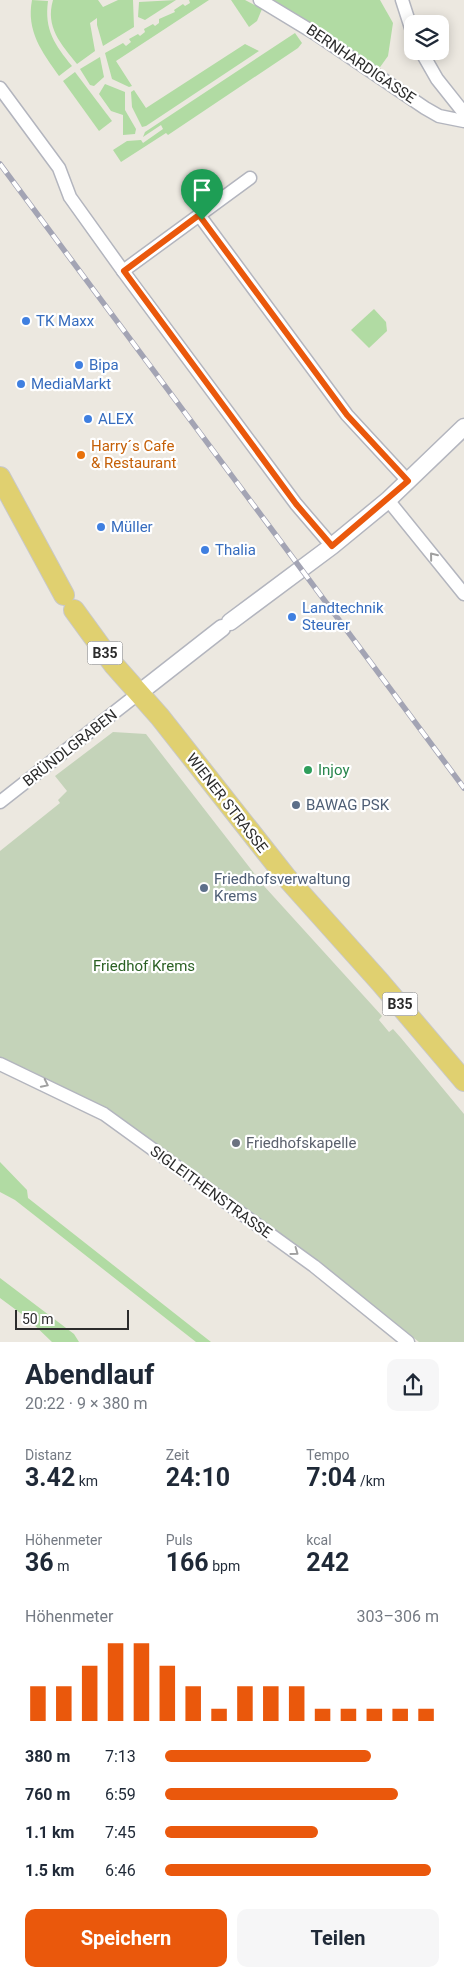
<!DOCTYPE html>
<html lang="de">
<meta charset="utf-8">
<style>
body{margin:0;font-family:Roboto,sans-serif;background:#f6f6f7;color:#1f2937;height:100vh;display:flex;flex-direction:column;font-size:19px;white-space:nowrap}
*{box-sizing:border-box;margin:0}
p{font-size:16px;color:#747a83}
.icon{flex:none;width:28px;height:28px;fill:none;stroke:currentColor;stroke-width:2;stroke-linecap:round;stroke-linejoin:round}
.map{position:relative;height:1342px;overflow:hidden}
.side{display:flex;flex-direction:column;background:#fff;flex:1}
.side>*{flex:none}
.tools{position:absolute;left:404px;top:15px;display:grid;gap:10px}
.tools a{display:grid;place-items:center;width:45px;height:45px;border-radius:10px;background:#fff;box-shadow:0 2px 12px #0003;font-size:25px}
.scale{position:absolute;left:15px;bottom:12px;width:114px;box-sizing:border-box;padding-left:5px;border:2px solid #2c2c2c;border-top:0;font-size:14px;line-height:18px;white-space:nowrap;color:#2c2c2c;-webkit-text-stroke:4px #fff;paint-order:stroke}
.pin{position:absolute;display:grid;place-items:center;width:42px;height:42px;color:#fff;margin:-51px -21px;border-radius:50% 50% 50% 0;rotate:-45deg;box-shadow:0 0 5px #0007}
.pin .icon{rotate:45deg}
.round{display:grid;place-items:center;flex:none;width:52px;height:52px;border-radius:10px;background:#f6f6f7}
.headline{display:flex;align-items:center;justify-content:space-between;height:85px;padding:0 25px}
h1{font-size:28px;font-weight:700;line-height:38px}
.metrics{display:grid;grid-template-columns:repeat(3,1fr);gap:8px;height:85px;padding:5px 25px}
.metrics div{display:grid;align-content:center}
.metrics b{font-size:25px;font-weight:700}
.metrics small{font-size:14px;font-weight:400}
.metrics p{font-size:14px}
.chart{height:140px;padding:10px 25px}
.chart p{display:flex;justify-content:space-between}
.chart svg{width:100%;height:90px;margin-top:5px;stroke:#ea580c;stroke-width:6}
.primary-button{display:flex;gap:10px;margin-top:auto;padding:10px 25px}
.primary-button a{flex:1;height:58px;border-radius:10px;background:#ea580c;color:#fff;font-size:20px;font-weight:700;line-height:58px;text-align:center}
.primary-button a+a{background:#f6f6f7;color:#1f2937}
ul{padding:0 25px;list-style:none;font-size:16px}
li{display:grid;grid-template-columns:80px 60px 1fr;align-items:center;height:38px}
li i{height:12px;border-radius:6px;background:#ea580c}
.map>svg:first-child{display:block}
.green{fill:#b1dba3}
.cemetery{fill:#c4d3b9}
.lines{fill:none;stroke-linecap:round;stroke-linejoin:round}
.minor-casing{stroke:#b3b5be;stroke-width:15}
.tertiary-casing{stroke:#b3b5be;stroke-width:19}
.primary-casing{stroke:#c8c8c8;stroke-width:22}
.minor{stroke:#fff;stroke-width:12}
.tertiary{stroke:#fff;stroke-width:16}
.primary{stroke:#e0d070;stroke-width:20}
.rail-casing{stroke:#a3a4b4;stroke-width:5.5}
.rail{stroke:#fff;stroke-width:4;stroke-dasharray:11;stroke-linecap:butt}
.oneway{stroke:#a0a0a0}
.route-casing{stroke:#fff;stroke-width:10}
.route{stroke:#ea580c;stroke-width:6}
.shop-dot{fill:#3f7fe0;stroke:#fff;stroke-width:2}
.food-dot{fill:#e8710a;stroke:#fff;stroke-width:2}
.leisure-dot{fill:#2e9e5b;stroke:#fff;stroke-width:2}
.service-dot{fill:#5c6f8a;stroke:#fff;stroke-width:2}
.worship-dot{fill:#6b7280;stroke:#fff;stroke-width:2}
.labels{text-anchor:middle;stroke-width:4.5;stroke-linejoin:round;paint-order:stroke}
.shield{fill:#fff;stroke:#6b6b6b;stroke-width:1}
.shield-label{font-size:14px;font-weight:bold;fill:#2c2c2c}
.street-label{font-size:15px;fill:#2c2c2c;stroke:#fff}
.shop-label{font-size:15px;fill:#366cbe;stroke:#fff;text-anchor:start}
.food-label{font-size:15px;fill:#c56008;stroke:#fff;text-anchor:start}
.leisure-label{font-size:15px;fill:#27864d;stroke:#fff;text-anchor:start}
.service-label{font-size:15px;fill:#4e5e75;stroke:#fff;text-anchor:start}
.park-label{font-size:15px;fill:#2b6124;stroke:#fff}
.worship-label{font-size:15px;fill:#5b616d;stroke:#fff;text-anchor:start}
</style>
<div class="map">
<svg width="464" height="1342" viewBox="0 0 464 1342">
<rect width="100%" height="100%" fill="#ece8e0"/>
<!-- green -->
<g class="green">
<path d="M32,0l16,1c-4,29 7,44 24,65l-13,10c-17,-24 -33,-45 -27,-76z"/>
<path d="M53,0h45l5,7 15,-7h15l1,27 -31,19 -6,-21v-7l-7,5 5,28 -18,13c-16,-20 -32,-37 -24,-64z"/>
<path d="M176,0l-31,20 -7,-3 1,-15z"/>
<path d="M189,0h20l-93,61 16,25 -3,1 -17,-8 -7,-26 18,-10 3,3 5,-4 -2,-3 9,-5 2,2 5,-4 -1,-3 9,-5 2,2 4,-3v-4l16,-7 -1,-2 9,-6 2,2 5,-3z"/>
<path d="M231,0h14l17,9 -5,12 -8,6z"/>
<path d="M268,0h112l13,23 -5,33 -10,14z"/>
<path d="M295,33l7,10 -4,5 -130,87 -2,-2 -45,29 -8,-12 14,-9 14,-1 2,3 20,-14 -2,-4 -18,12 2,-5z"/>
<path d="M245,44l14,7 -113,75 -4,1 -10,-20 -1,-15 3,-2 12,18z"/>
<path d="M100,57l4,20 -10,9 -4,-1 -10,-16z"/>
<path d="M75,72l37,49 -13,10 -36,-50z"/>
<path d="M105,84l20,8v18l11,19 -1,5 -12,1v-20l-12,-4 -12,-17z"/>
<path d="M374,309l12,13 1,9 -18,17 -18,-18z"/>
<path d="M0,1162l27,28 1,8 183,144h-15l-181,-142 -15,-8z"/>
<path d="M0,1278l74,56 5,8h-27l-25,-24 -27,-20z"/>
</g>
<!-- cemetery -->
<path class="cemetery" d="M113,732l33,2 118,152 118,130 -3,4 10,12 4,-3 8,9 63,76v228h-45l-102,-80 -218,-157 -72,-36 -27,-10v-208l60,-48 -2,-3 9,-9 -12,-15z"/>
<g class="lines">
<defs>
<g id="minor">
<path d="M260,0l56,34 109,74 14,8 25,5"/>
<path d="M402,0l10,31"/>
<path d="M421,51l16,28 27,34"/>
<path d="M0,88l59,80 11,29 53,74 173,233 36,42"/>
<path d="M199,215l148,200 61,66"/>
<path d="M123,271l127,-93"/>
<path d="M388,500l76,94"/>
<path d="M0,802l139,-109"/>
<path d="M0,1064l104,50 210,152 94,76"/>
</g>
<g id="tertiary">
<path d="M230,622l102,-76 56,-46 76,-73"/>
<path d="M139,693l83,-65"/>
</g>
<g id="primary">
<path d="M0,477l64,118"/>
<path d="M74,610l40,55 46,52 126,160 94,105 84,99"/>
</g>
</defs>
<!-- minor casing -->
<use href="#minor" class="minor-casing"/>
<!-- tertiary casing -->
<use href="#tertiary" class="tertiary-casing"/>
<!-- primary casing -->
<use href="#primary" class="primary-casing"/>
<!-- minor -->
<use href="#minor" class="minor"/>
<!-- tertiary -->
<use href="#tertiary" class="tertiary"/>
<!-- primary -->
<use href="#primary" class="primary"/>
<defs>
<path id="rail" d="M0,164l464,624"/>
</defs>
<!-- rail casing -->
<use href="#rail" class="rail-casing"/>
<!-- rail -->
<use href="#rail" class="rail"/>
</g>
<!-- one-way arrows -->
<defs><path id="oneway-chevron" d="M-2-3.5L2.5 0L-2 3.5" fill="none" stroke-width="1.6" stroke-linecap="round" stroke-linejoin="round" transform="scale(1.25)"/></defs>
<g class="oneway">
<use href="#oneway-chevron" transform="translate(433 556) rotate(-129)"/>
<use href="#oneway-chevron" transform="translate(45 1084) rotate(26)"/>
<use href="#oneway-chevron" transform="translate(295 1252) rotate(36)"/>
</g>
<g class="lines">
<defs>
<path id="route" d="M199,215l148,200 61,66 -76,65 -36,-42 -172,-233z"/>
</defs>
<!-- route casing -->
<use href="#route" class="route-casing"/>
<!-- route -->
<use href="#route" class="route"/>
</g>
<!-- markers -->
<g class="shop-dot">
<circle cx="26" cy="321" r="5"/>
<circle cx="79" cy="365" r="5"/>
<circle cx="21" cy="384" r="5"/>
<circle cx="88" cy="419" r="5"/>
<circle cx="101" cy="527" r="5"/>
<circle cx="205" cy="550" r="5"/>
<circle cx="292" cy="617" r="5"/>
</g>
<circle class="food-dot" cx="81" cy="455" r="5"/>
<circle class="leisure-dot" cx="308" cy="770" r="5"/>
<g class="service-dot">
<circle cx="296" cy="805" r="5"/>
<circle cx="204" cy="888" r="5"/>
</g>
<circle class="worship-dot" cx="236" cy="1143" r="5"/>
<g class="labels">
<!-- shield labels -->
<g class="shield">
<rect x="87.5" y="641.5" width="35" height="23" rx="4"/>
<rect x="382.5" y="992.5" width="35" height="23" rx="4"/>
</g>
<g class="shield-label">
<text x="105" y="658">B35</text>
<text x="400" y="1009">B35</text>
</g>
<!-- street labels -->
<g class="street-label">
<text transform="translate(361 64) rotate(34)" y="5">BERNHARDIGASSE</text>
<text transform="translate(70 748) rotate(-38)" y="5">BRÜNDLGRABEN</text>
<text transform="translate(227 803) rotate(52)" y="5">WIENER STRASSE</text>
<text transform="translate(211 1192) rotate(36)" y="5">SIGLEITHENSTRASSE</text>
</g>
<!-- shop labels -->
<g class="shop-label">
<text x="36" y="326">TK Maxx</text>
<text x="89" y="370">Bipa</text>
<text x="31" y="389">MediaMarkt</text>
<text x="98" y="424">ALEX</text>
<text x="111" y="532">Müller</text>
<text x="215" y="555">Thalia</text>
<text x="302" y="613">Landtechnik<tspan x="302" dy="17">Steurer</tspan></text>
</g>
<!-- food labels -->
<g class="food-label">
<text x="91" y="451">Harry´s Cafe<tspan x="91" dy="17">&amp; Restaurant</tspan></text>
</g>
<!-- leisure labels -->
<g class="leisure-label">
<text x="318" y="775">Injoy</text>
</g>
<!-- service labels -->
<g class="service-label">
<text x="306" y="810">BAWAG PSK</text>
<text x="214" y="884">Friedhofsverwaltung<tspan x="214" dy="17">Krems</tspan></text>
</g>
<!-- park labels -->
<g class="park-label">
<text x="144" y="971">Friedhof Krems</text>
</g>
<!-- worship labels -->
<g class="worship-label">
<text x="246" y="1148">Friedhofskapelle</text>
</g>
</g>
</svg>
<div class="tools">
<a><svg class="icon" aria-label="layers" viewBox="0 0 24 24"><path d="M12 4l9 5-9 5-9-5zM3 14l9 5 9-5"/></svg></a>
</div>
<div class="scale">50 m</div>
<div class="pin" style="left:202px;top:220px;background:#1e9e55"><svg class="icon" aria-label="arrive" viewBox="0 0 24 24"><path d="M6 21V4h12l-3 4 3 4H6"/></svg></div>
</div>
<section class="side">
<div class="headline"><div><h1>Abendlauf</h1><p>20:22 · 9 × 380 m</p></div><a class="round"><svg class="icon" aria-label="share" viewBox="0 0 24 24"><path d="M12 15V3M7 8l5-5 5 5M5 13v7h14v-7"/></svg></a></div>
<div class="metrics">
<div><p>Distanz</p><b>3.42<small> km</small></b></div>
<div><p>Zeit</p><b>24:10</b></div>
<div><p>Tempo</p><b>7:04<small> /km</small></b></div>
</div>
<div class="metrics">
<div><p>Höhenmeter</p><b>36<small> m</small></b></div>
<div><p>Puls</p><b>166<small> bpm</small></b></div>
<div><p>kcal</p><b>242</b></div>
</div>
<div class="chart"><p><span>Höhenmeter</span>303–306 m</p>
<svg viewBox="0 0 160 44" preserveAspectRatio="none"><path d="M5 44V27M15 44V27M25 44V17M35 44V6M45 44V6M55 44V17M65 44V27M75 44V38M85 44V27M95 44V27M105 44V27M115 44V38M125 44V38M135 44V38M145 44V38M155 44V38"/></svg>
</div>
<ul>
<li><b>380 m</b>7:13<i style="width:75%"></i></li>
<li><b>760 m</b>6:59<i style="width:85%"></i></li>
<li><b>1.1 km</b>7:45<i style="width:56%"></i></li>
<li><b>1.5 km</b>6:46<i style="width:97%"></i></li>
</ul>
<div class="primary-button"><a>Speichern</a><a>Teilen</a></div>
</section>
